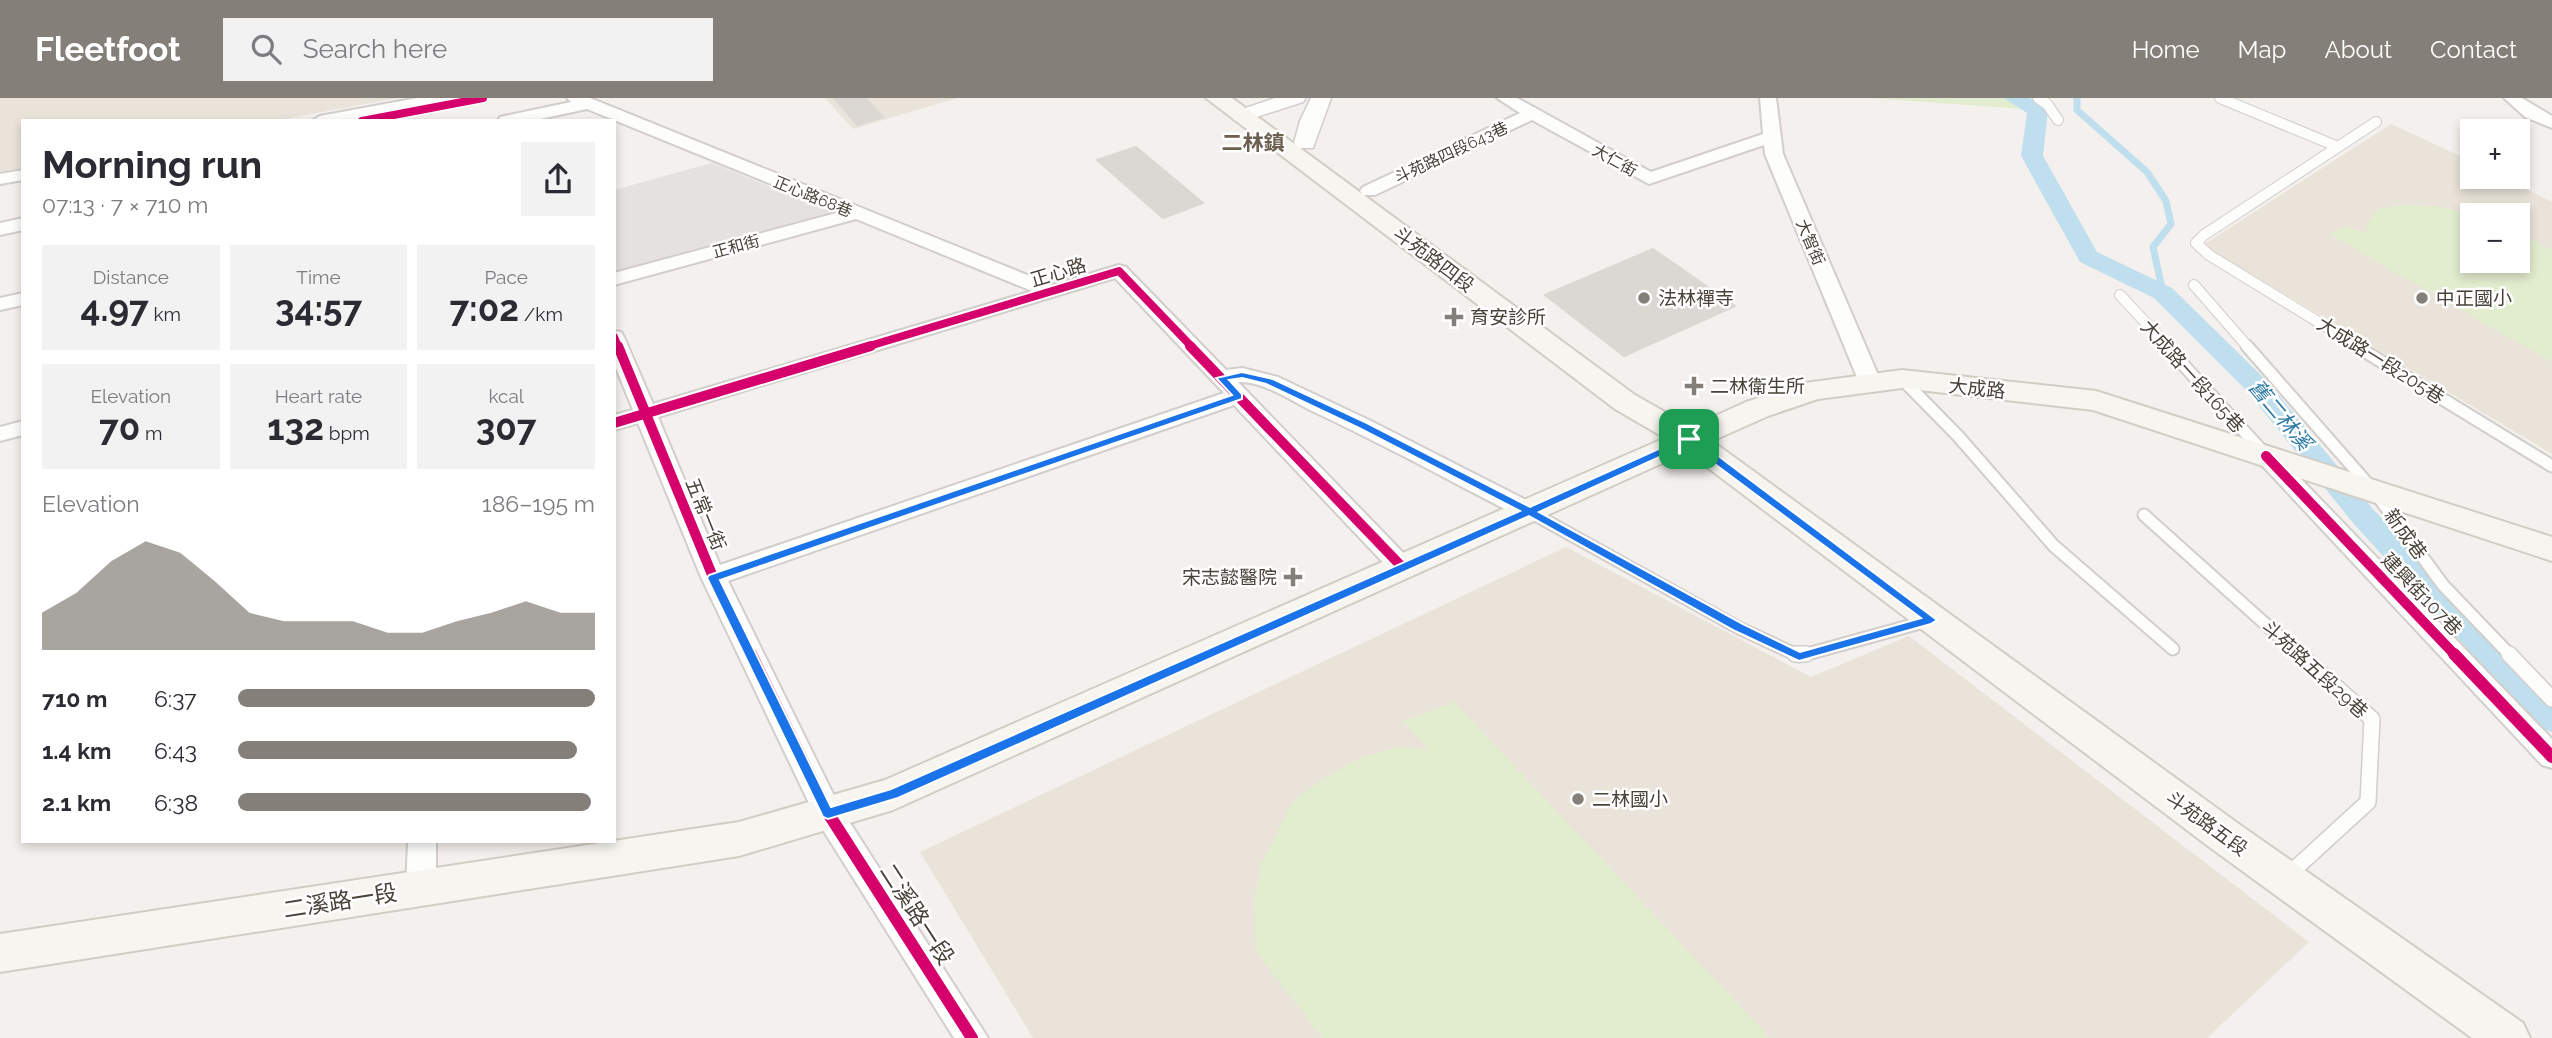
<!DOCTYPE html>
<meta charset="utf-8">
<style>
body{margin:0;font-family:Raleway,"Noto Sans TC",sans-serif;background:#f2f2f3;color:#2b2b33;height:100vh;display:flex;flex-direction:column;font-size:26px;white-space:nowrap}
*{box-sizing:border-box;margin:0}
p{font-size:23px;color:#7c7c81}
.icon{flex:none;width:38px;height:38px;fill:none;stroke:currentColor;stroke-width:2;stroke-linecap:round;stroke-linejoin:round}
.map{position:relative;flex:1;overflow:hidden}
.sheet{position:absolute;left:21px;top:21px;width:595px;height:724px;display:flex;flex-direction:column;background:#fff;border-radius:0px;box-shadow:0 4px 10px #0003}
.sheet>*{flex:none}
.controls{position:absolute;left:2460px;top:21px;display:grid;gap:14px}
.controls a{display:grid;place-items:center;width:70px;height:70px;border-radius:0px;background:#fff;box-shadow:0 4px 10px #0003;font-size:35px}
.pin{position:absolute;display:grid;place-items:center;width:60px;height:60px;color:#fff;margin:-30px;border-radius:14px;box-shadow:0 4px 10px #0006}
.round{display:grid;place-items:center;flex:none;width:74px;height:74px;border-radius:0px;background:#f2f2f3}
.head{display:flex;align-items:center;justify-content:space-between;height:119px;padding:0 21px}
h1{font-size:38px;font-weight:700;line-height:52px}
.figures{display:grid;grid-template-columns:repeat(3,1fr);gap:10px;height:119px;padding:7px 21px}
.figures div{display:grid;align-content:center;border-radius:0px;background:#f2f2f3;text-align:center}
.figures b{font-size:35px;font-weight:700}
.figures small{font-size:19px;font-weight:400}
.figures p{font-size:19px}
.chart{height:196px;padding:14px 21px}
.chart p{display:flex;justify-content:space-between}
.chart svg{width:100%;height:126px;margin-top:7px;fill:#847f78;opacity:.7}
ul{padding:0 21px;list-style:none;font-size:23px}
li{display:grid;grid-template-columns:112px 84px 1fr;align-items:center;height:52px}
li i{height:18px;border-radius:9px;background:#847f78}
header{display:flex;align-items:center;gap:42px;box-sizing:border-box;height:98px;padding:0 35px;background:#847f78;color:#fff}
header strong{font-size:33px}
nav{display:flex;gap:38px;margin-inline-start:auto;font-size:24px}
.search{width:490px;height:63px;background:#f2f2f3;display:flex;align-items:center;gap:18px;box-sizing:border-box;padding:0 24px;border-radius:0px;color:#7c7c81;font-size:26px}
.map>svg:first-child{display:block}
.education{fill:#e9e3d9;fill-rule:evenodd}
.green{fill:#e2ecce}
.parking{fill:#e5e1de}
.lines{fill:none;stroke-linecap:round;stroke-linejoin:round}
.stream{stroke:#c0dfee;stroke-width:7}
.canal{fill:#c0dfee;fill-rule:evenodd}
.building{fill:#dbd8d4;stroke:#dbd7d3;stroke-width:2}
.service-far2-casing{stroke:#d1cecb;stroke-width:12}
.service-far1-casing{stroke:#d1cecb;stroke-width:15}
.service-casing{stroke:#d1cecb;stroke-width:18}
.minor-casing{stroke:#d1cecb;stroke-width:4}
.tertiary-casing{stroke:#d1cecb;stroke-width:3}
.secondary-casing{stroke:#d2cdc4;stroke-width:4}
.service-far2{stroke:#fdfdfc;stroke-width:10}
.service-far1{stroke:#fdfdfc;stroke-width:11}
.service{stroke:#fdfdfc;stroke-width:15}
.minor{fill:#fdfdfc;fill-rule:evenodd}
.tertiary{fill:#fdfdfc;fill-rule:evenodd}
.secondary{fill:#f7f5f0;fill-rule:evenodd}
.cycleway-far2-casing{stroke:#fff;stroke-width:11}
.cycleway-far1-casing{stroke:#fff;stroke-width:14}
.cycleway-casing{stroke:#fff;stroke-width:17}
.cycleway-far2{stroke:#d6006c;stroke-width:8}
.cycleway-far1{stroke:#d6006c;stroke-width:10}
.cycleway{stroke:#d6006c;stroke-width:12}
.route{fill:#1a73e8;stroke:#fff;stroke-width:2;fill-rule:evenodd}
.poi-dot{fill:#847f78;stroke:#fff;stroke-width:2.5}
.labels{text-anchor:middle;stroke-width:5;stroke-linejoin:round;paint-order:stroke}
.far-street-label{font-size:16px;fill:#494239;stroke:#fff}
.street-label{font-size:19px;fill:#494239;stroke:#fff}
.poi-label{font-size:19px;fill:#494239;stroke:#fff;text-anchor:start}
.far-district-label{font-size:21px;font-weight:bold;fill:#6c5f50;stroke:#fff}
.water-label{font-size:21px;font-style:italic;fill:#307ba4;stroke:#fff}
.near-street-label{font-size:23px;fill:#494239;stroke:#fff}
</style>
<header>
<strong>Fleetfoot</strong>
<div class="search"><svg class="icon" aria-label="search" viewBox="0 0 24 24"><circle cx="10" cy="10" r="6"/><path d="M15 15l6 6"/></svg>Search here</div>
<nav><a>Home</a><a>Map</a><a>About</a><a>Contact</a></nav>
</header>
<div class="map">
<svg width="2552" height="940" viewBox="0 0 2552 940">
<rect width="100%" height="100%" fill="#f3f0ed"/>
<!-- education -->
<g class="education">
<path d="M0,0h397l-123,23h-251v47l-23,4z"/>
<path d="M825,0h132l-104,31z"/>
<path d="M2391,26l82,38v15h29l50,25v252l-349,-209zM2473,117h45v46h-45z"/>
<path d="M1566,449l245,130 98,-41 400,306 -102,96h-1174l-113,-186z"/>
</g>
<!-- green -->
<g class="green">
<path d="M1869,0h136l20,11z"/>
<path d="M2402,107l40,2 31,8v46h45v-28l34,17v112l-223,-128 18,-8 18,8 5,-15 7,-10z"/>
<path d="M1454,604l316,336h-448l-66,-87 -2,-50 7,-37 32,-63 31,-23 37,-20 36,-11 31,2 -25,-28z"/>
</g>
<!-- parking -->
<path class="parking" d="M712,65l120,49 -218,61v-83z"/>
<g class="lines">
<!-- stream -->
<path class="stream" d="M2077,0v12l70,62 19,29 5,23 -18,23 10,46"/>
<!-- canal -->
<path class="canal" d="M2004,0h26l18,12 -5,46 54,96 75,36 94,92 107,129 179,188v35l-12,-4 -187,-205 -105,-131 -94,-94 -74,-36 -59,-106 6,-43z"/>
</g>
<!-- building -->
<g class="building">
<path d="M834,0h31l18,19 -25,8z"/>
<path d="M1136,49l67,56 -40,15 -66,-58z"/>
<path d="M1653,151l82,57 -111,50 -79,-61z"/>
</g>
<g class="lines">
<defs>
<g id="service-far2">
<path d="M2038,0l9,6 11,16"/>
<path d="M2220,0l116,48"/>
<path d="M2194,187l54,62"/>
<path d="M2120,197l48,52"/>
<path d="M2359,249l-150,-92 -13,-12 8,-8 172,-113"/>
</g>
<g id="service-far1">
<path d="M2166,248l98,107"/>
<path d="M2247,248l127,145 69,94 68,71"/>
<path d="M2356,248l196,120"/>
<path d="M1902,281l56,57 96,110 119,103"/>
<path d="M1530,414l209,116 60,28"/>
<path d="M2144,417l157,141"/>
<path d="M1800,558l131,-36"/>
</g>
<g id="service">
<path d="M1795,556h11"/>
<path d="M2509,556l43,45"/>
<path d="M2286,779l82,-75 4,-83 -73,-65"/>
</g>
<g id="minor">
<path d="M417,0h35l-8,5 -95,18h-37l8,-5z"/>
<path d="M567,0h23l462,187 67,-20 7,2 100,103 16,-2 36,9 93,44 167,85 4,6 -4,6 -8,2 -8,-2c-70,-36 -139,-74 -210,-107 -22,-11 -49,-30 -74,-29l174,180 3,6 -3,6 -9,3 -9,-3 -160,-169 -506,176 110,223 150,234h-34l-136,-216 -117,-245 -63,-154 -24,7v-15l19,-5 -19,-47v-32l7,1 3,5 29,67 379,-113 -176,-72 -242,66v-12l226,-61 -253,-103 -56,12h-33l2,-4 71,-15zM1115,180l109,115 -504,172 -62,-148z"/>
<path d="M1497,0h20l134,74 112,-38 -3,-36h16l7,56 98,228 -3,5h-16l-3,-5 -94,-228 -1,-9 -115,39 -117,-64 -157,75h-12l-3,-4 3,-4 157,-74z"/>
<path d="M2504,0h18l30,18v12l-27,-11z"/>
<path d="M23,72v10l-23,4v-10z"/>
<path d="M23,120v12l-23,5v-12z"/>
<path d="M23,195v12l-23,5v-12z"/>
<path d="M23,323v14l-23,6v-14z"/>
<path d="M2266,350l8,3 278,288v29l-10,-3 -284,-304 -3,-5 3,-5z"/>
<path d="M408,744h28v47l-4,9 -11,4 -11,-4 -4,-9z"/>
</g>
<g id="tertiary">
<path d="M1275,0h31l-3,4 -62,20 -7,-2 -3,-4 3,-4z"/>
<path d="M1311,0h20l-18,50h-16l-3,-5 6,-22z"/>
</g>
<path id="secondary" d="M1206,0h26l403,297 56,32 55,-25 59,-19 97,-13 194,21 456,146v24l-459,-151 -191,-22 -84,11 -50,17 -56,25 524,381 287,201 7,15h-58l-264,-192 -521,-394 -794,358 -154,46 -739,116v-38l739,-112 146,-42 780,-342 -50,-29z"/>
</defs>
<!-- service-far2 casing -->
<use href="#service-far2" class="service-far2-casing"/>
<!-- service-far1 casing -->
<use href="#service-far1" class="service-far1-casing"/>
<!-- service casing -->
<use href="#service" class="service-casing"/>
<!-- minor casing -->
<use href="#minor" class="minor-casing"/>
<!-- tertiary casing -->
<use href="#tertiary" class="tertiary-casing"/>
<!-- secondary casing -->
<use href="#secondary" class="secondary-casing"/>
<!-- service-far2 -->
<use href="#service-far2" class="service-far2"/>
<!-- service-far1 -->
<use href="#service-far1" class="service-far1"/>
<!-- service -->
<use href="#service" class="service"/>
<!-- minor -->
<use href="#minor" class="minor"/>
<!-- tertiary -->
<use href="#tertiary" class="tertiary"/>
<!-- secondary -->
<use href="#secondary" class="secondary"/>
<defs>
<g id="cycleway-far2">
<path d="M362,23l121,-23"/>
<path d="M614,239l4,10"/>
<path d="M866,249l253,-76 73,76"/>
</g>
<g id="cycleway-far1">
<path d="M618,248l95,231 38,79"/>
<path d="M1190,248l213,222"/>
<path d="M614,325l257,-77"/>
<path d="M2266,358l190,200"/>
</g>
<g id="cycleway">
<path d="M751,556l77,159 144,225"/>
<path d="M2454,556l98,103"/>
</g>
</defs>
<!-- cycleway-far2 casing -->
<use href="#cycleway-far2" class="cycleway-far2-casing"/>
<!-- cycleway-far1 casing -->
<use href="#cycleway-far1" class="cycleway-far1-casing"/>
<!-- cycleway casing -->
<use href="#cycleway" class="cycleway-casing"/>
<!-- cycleway-far2 -->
<use href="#cycleway-far2" class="cycleway-far2"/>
<!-- cycleway-far1 -->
<use href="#cycleway-far1" class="cycleway-far1"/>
<!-- cycleway -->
<use href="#cycleway" class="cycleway"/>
</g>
<!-- route -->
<path class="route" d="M1242,274l31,7 94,44 163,84 155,-70h8l244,183 -6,4 -132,37 -64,-30 -206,-115 -631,282 -70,21 -5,-2 -116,-239 2,-3 523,-180 -16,-17zM1242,280l24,6 93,44 161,83 -629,278 -60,18 -111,-227 522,-181v-5l-13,-14zM1688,346l233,174 -121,34 -57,-28 -204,-112z"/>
<!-- markers -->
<g class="poi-dot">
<circle cx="1644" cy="200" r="7"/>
<circle cx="2422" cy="200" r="7"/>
<path d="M1450.5 208.5h7v7h7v7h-7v7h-7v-7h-7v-7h7z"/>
<path d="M1690.5 277.5h7v7h7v7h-7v7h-7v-7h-7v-7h7z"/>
<path d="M1289.5 468.5h7v7h7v7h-7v7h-7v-7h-7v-7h7z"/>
<circle cx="1578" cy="701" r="7"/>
</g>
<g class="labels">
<!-- far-street labels -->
<g class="far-street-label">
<text transform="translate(1451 54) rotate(-25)" y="6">斗苑路四段643巷</text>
<text transform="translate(1615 62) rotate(29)" y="6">大仁街</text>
<text transform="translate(813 98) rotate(22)" y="6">正心路68巷</text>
<text transform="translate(1811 144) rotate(67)" y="6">大智街</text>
<text transform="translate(736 148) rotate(-15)" y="6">正和街</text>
</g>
<!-- street labels -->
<g class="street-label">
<text transform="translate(1434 161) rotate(37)" y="7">斗苑路四段</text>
<text transform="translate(1058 174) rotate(-17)" y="7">正心路</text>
<text transform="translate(2381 262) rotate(32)" y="7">大成路一段205巷</text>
<text transform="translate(2193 278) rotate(48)" y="7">大成路一段165巷</text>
<text transform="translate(1977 290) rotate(6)" y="7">大成路</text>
<text transform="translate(706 416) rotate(68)" y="7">五常一街</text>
<text transform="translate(2406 436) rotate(54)" y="7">新成巷</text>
<text transform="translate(2422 496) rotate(46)" y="7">建興街107巷</text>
<text transform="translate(2315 571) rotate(42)" y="7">斗苑路五段29巷</text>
<text transform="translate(2207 725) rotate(36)" y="7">斗苑路五段</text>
</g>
<!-- poi labels -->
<g class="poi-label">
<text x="1658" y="207">法林禪寺</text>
<text x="2436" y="207">中正國小</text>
<text x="1470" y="226">育安診所</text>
<text x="1710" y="295">二林衛生所</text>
<text x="1277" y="486" text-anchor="end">宋志懿醫院</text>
<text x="1592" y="708">二林國小</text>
</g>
<!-- far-district labels -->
<g class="far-district-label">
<text x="1253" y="52">二林鎮</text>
</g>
<!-- water labels -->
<g class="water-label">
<text transform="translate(2280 317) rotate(50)" y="7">舊二林溪</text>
</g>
<!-- near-street labels -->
<g class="near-street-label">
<text transform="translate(340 803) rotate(-9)" y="8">二溪路一段</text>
<text transform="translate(917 816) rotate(57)" y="8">二溪路一段</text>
</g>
</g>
</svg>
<div class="controls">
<a>+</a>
<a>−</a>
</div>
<div class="pin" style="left:1689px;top:341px;background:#1e9e55"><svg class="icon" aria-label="arrive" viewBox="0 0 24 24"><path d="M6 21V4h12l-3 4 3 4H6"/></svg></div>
<section class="sheet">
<div class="head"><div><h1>Morning run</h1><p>07:13 · 7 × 710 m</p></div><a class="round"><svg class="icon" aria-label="share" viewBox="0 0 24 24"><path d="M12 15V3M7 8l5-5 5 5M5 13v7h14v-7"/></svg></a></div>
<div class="figures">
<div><p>Distance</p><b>4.97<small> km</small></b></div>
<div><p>Time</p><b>34:57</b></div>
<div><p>Pace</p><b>7:02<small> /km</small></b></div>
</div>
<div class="figures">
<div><p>Elevation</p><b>70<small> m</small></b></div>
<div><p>Heart rate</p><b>132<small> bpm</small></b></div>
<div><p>kcal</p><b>307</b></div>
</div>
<div class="chart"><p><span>Elevation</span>186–195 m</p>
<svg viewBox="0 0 160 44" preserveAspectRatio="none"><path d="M0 44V31L10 24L20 13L30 6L40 10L50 20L60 31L70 34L80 34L90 34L100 38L110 38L120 34L130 31L140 27L150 31L160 31V44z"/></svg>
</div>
<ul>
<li><b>710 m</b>6:37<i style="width:100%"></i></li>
<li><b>1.4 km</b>6:43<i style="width:95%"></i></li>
<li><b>2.1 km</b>6:38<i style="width:99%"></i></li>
</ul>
</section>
</div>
